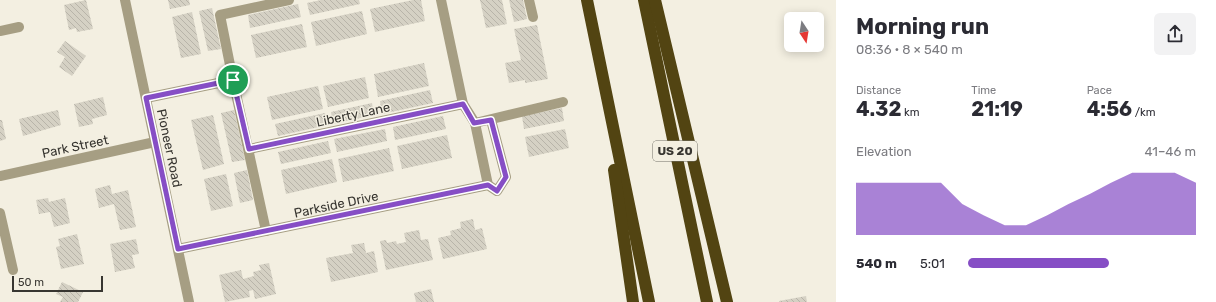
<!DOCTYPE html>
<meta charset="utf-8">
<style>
body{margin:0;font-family:Rubik,sans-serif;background:#f2f2f3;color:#2b2b33;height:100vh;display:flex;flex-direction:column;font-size:15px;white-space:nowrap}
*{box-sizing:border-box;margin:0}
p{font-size:13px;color:#7c7c81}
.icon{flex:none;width:22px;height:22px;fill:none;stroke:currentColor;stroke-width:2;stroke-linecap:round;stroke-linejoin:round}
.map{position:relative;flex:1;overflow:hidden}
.sheet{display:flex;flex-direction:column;background:#fff;width:380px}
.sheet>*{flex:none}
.needle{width:26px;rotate:168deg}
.fabs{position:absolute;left:784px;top:12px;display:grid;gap:8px}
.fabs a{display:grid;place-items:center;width:40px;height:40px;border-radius:6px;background:#fff;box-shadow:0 2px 10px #0003;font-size:20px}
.scale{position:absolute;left:12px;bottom:10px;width:91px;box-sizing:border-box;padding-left:4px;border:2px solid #383631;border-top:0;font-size:11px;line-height:14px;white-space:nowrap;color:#383631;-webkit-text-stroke:3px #f3efe1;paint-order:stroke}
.pin{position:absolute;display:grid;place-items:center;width:34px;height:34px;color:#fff;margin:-17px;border:2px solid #fff;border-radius:50%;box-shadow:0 1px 4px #0007}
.round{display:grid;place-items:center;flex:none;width:42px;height:42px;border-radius:6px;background:#f2f2f3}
.head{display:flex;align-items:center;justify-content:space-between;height:68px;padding:0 20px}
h1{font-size:22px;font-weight:700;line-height:30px}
.figures{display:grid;grid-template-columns:repeat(3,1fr);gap:6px;height:68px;padding:4px 20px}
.figures div{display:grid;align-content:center}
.figures b{font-size:20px;font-weight:700}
.figures small{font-size:11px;font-weight:400}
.figures p{font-size:11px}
.chart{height:112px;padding:8px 20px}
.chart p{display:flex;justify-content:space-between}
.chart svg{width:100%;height:72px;margin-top:4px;fill:#864ec5;opacity:.7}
ul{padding:0 20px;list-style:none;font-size:13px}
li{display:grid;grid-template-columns:64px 48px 1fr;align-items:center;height:30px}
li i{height:10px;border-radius:5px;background:#864ec5}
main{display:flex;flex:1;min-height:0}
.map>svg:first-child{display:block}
.building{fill:url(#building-back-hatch)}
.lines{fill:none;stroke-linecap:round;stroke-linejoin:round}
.minor{stroke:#a69e83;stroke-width:10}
.tertiary{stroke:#a69e83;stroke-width:10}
.motorway{stroke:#524412;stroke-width:12}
.route-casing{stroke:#fff;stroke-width:8}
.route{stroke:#864ec5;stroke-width:5}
.labels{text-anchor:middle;stroke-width:3;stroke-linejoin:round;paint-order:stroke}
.shield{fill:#f3efe1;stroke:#706e66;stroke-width:1}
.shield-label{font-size:12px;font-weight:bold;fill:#383631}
.street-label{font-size:13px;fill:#383631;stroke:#f3efe1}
</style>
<main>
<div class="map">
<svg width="836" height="302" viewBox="0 0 836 302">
<defs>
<pattern id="building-back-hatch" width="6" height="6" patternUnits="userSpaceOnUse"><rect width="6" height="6" fill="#d5d1c4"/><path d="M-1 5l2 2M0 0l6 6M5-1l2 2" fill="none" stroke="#b8b4a9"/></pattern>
</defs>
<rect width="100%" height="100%" fill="#f3efe1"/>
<!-- building -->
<g class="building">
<path d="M86,0l7,29 -16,3 -1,-4 -7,2 -5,-25z"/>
<path d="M168,0h21l1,5 -20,4z"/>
<path d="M321,0h38l1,4 -50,11 -3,-12z"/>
<path d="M413,0h8l4,21 -50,11 -5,-23z"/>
<path d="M480,0h22l5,24 -21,4z"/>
<path d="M509,0h14l4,19 -13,3z"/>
<path d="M298,4l3,13 -51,11 -2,-13z"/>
<path d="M212,8l9,41 -13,2 -9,-40z"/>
<path d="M362,11l5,23 -51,12 -5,-24z"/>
<path d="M192,12l9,42 -20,4 -9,-41z"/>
<path d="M302,24l5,23 -51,11 -5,-23z"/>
<path d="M537,25l11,54 -23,4v-3l-16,3 -4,-20 16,-3 -7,-31z"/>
<path d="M65,41l21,15 -14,20 -13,-9 6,-10 -8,-5z"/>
<path d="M424,63l5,23 -51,11 -4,-23z"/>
<path d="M365,77l4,21 -41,9 -5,-21z"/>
<path d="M318,86l5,23 -51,11 -5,-23z"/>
<path d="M430,90l3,13 -51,11 -2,-13z"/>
<path d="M103,97l4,18 -15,4 1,5 -14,3 -5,-23z"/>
<path d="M372,103l2,12 -41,9 -2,-12z"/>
<path d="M562,108l2,13 -40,8 -2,-13z"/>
<path d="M58,110l3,15 -38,11 -4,-17z"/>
<path d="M234,110l11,50 -13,2 -11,-49z"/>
<path d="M325,113l3,12 -50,11 -3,-12z"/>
<path d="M213,115l11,49 -21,6 -12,-50z"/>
<path d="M443,116l3,13 -51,11 -2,-13z"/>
<path d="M0,120h2l4,19 -6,2z"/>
<path d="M385,129l2,12 -50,11 -3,-13z"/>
<path d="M565,129l4,19 -40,9 -4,-20z"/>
<path d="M447,135l5,23 -50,11 -5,-23z"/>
<path d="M328,141l3,12 -50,11 -3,-12z"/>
<path d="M389,148l5,23 -51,11 -5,-23z"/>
<path d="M332,159l5,23 -51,12 -5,-24z"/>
<path d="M247,170l6,30 -13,3 -6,-30z"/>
<path d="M226,174l7,32 -22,5 -7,-32z"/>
<path d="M110,185l2,9 16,-4 8,37 -16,3 -6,-26 -15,4 -4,-19z"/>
<path d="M48,198l1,4 16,-4 5,25 -16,4 -4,-15 -11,2 -3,-14z"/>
<path d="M473,219l2,11 7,-2 5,21 -44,10 -5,-21 13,-3 -1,-4 11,-3 -1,-6z"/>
<path d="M419,230l2,10 7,-1 5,21 -47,10 -6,-29 6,-1 1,3 9,-2 1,3 9,-2 -2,-9z"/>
<path d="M77,234l7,30 -23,5 -5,-22 4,-1 -2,-7z"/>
<path d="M136,239l3,15 -7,1 3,13 -20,4 -5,-28z"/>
<path d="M364,243l2,10 8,-2 4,21 -47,10 -5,-24 27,-5 -2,-8z"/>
<path d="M269,263l7,31 -21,5 -2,-9 -4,1 1,6 -25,5 -6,-27 22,-5 2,9 11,-3 -1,-4 8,-2 -2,-5z"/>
<path d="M62,282l21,10 -5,10h-18l3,-5 -7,-3z"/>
<path d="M431,289l3,13h-18l-2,-9z"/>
<path d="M806,296l1,6h-28v-1z"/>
</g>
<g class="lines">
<!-- minor -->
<g class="minor">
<path d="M441,0l22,104 12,19 13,62"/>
<path d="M529,0l4,17"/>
<path d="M0,31l19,-4"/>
<path d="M233,80l33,151"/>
<path d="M146,98l87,-18 -13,-65 69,-15"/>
<path d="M475,123l88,-21"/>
<path d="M249,149l214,-45"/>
<path d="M0,176l155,-34"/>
<path d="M0,213l13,57"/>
<path d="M178,249l310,-64 9,6 9,-14 -15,-57"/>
</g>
<!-- tertiary -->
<path class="tertiary" d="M125,0l64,302"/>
<!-- motorway -->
<g class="motorway">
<path d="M587,0l62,302"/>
<path d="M644,0l63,302"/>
<path d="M655,0l72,302"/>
<path d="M614,170l19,132"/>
</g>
</g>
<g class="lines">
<defs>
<path id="route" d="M233,80l16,69 214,-45 11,19 17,-3 15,57 -9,14 -9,-6 -310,64 -32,-151z"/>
</defs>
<!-- route casing -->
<use href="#route" class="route-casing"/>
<!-- route -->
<use href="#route" class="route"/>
</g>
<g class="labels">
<!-- shield labels -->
<rect class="shield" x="653" y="141" width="44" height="20" rx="3"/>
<g class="shield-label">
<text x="675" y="155">US 20</text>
</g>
<!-- street labels -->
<g class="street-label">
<text transform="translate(353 114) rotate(-12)" y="5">Liberty Lane</text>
<text transform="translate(75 146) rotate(-12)" y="5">Park Street</text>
<text transform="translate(170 148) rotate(78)" y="5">Pioneer Road</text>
<text transform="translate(336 204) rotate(-12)" y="5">Parkside Drive</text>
</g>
</g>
</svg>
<div class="fabs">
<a><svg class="needle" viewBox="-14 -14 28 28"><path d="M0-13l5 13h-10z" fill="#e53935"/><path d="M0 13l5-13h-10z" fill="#7c7c81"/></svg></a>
</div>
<div class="scale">50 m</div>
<div class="pin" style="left:233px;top:80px;background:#1e9e55"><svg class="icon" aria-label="arrive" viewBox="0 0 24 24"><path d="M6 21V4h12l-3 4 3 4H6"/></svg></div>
</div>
<section class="sheet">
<div class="head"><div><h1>Morning run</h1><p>08:36 · 8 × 540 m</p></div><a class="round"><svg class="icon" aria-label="share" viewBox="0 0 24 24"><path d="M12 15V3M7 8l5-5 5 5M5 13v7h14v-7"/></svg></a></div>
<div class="figures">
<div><p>Distance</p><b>4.32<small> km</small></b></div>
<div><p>Time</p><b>21:19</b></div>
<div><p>Pace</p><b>4:56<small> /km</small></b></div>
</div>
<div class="chart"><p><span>Elevation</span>41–46 m</p>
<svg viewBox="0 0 160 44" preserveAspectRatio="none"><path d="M0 44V12L10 12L20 12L30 12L40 12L50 25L60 32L70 38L80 38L90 32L100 25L110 19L120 12L130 6L140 6L150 6L160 12V44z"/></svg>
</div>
<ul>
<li><b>540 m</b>5:01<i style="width:62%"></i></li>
</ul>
</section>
</main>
